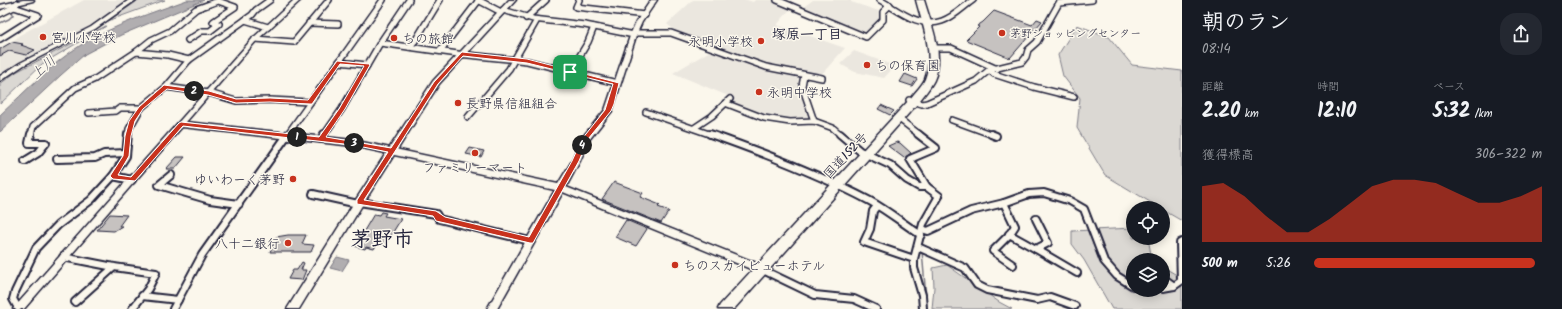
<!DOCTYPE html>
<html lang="ja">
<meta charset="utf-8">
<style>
body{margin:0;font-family:Kalam,"Klee One",sans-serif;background:#242831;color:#f1f3f6;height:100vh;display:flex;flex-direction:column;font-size:15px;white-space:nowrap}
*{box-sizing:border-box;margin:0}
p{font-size:13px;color:#9ea1a6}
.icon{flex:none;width:22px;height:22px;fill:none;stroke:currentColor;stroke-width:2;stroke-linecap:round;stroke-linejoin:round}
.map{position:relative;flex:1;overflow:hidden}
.side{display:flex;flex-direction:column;background:#171b24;width:380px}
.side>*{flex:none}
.controls{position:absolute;left:1126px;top:201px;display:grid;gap:8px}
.controls a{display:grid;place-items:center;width:44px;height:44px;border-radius:50%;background:#171b24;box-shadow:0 2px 10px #0003;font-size:20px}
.pin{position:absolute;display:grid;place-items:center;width:34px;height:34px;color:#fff;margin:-17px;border-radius:8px;box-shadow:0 2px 6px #0006}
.km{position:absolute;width:20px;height:20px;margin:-10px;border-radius:50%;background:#222;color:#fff;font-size:11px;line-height:20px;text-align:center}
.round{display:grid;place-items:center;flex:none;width:42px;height:42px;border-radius:16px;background:#242831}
.headline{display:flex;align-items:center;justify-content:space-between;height:68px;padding:0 20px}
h1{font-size:22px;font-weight:700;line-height:30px}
.stats{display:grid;grid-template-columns:repeat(3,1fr);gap:6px;height:68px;padding:4px 20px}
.stats div{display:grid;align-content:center}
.stats b{font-size:20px;font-weight:700}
.stats small{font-size:11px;font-weight:400}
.stats p{font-size:11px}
.chart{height:112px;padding:8px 20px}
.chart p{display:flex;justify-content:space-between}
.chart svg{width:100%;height:72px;margin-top:4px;fill:#c8321e;opacity:.7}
ul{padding:0 20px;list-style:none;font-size:13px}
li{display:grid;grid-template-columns:64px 48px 1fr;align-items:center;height:30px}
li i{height:10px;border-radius:5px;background:#c8321e}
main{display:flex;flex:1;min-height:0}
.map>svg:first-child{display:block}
.built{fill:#ebe7df}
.green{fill:#dbd8d3;stroke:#7e7d87}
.water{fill:#b1aeb0;stroke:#787681}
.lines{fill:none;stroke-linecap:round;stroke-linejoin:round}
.stream{stroke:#787681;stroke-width:1.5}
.building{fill:#c6c2c0;stroke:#22223b}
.minor-far1-casing{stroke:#22223b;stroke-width:8}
.minor-casing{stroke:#22223b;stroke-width:10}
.tertiary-casing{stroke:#22223b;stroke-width:3}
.secondary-casing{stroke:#22223b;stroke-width:3}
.trunk-casing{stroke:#22223b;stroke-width:3}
.minor-far1{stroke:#fbf7ec;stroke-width:5}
.minor{stroke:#fbf7ec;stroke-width:6}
.tertiary{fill:#fbf7ec;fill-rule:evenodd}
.secondary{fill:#fbf7ec;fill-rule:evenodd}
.trunk{fill:#fbf7ec;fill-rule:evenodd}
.route{fill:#c8321e;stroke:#fff;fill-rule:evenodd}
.poi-dot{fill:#c8321e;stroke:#fbf7ec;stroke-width:1.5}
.labels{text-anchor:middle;stroke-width:3;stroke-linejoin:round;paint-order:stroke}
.far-poi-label{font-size:11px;fill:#22223b;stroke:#fbf7ec;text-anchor:start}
.poi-label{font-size:13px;fill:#22223b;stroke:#fbf7ec;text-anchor:start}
.street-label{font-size:13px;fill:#22223b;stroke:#fbf7ec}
.neighbourhood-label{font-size:14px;font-weight:bold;fill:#22223b;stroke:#fbf7ec}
.water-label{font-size:14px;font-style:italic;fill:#545364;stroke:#fbf7ec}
.town-label{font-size:21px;font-weight:bold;fill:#22223b;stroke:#fbf7ec}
</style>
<main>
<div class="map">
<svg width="1182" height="309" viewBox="0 0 1182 309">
<rect width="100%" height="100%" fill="#fbf7ec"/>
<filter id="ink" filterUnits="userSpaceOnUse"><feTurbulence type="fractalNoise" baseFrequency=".025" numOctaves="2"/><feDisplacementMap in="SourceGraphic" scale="8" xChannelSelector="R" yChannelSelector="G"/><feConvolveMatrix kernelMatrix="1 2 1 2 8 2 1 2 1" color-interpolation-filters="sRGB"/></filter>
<g filter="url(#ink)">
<!-- built -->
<g class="built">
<path d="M84,0h45l-42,27 -68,36 -19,11v-26l17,-10 1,-2z"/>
<path d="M693,0h54l6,2 2,-2h18l19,7 -15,18 68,23 -24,27 -49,-9 -35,-9 -58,-23 -12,-10z"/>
<path d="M813,0h38v2l31,10 -2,8 -14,15 -64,-27z"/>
<path d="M710,51l50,17 38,9v8l12,33 -2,1 -17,1 -34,-6 -28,-11 4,-5 -60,-25z"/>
<path d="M854,51l41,15 -11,12 -29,-6 -15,-8z"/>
</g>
<!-- green -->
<g class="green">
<path d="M137,0h28l-57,21 28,-19z"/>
<path d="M1077,25l32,12 23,28 50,6v150l-19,-11v-2h-3l-55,-33 -28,-47 3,-30 -17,-22 -5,-21z"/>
<path d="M106,26l-64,38 -42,40v-20l16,-12z"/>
<path d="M1133,228v10h15l4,22h-19v30h30v-23l19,11v31h-70l-28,-49 -12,-16v-13z"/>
<path d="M947,265l52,37 13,7h-80l2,-22 -1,-19z"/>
</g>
<!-- water -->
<g class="water">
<path d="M187,0h17l-83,35 -36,19 -24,21 -61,57v-17c26,-24 51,-51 81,-70 33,-20 70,-32 106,-45z"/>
<path d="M337,257l12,3 -7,11 -12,-3z"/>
</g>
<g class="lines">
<!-- stream -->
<g class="stream">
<path d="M0,23l9,-4 4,-4 -1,-5"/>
<path d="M922,251l5,58"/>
</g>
</g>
<!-- building -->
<g class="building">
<path d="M994,11l38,14 5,-6 5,2 -32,37 -44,-18 13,-13 -2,-1 6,-4z"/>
<path d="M12,42l11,2 -2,1 14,5 -9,5 -17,-4 -9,5v-7z"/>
<path d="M905,74l12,5 -5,7 -12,-4z"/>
<path d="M881,105l13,6 -4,4 -12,-6z"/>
<path d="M897,142l3,1 11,10 -7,5 -16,-12z"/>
<path d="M470,148l14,3 -3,6 -15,-3z"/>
<path d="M177,157h8l-10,12h-9z"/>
<path d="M614,182l29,11 -3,4 20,8 -2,2 11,4 -8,12 -59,-24z"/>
<path d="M381,212l5,1 -2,3 17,3 -16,26 -8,-1 -3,5 -8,-2 -1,2 -10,-3 19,-32 5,1z"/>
<path d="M110,214l17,1 -8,11h3l-8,5 -17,-1z"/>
<path d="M626,220l21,9 -11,17 -21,-9z"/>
<path d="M288,235h18l-4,9 12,1 -3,7h-41l6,-15z"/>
<path d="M302,262l2,1 -3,7h5l-4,10 -14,-1 5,-9h4z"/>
</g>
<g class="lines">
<defs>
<g id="minor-far1">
<path d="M478,0l23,12"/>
<path d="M579,0l-3,7 69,8"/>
<path d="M777,0l89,37 17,-17v-8l7,-7"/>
<path d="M880,0c18,10 40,29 62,21 12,-4 21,-14 31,-21"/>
<path d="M503,10l30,9 52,6 49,10"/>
<path d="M0,14l14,-7"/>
<path d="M526,18l20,-18"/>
<path d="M245,20l23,7"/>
<path d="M309,23l29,1"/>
<path d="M634,33h37l95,34 56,11"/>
<path d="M0,39l38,-24 -24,-8 3,-4"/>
<path d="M255,39l39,3 35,-42"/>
<path d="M380,43l78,11 69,7 90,22"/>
<path d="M409,47l6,-6 25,-41"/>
<path d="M932,48h19l46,21"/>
<path d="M440,51l39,-51"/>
<path d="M136,52l15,-12 19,-9 26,-22 22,-8 17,6 -21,14 -1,1 6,2 -9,7h-8l-14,9"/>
<path d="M339,62l28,3"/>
<path d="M989,70l5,4 40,13 40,10"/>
<path d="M570,72l18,-30 6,-15"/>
<path d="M804,75l-2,11 12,35"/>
<path d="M166,87l43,6 27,8 34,-1 40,2"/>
<path d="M909,100l13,4 5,-1 49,-22 13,-11 33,-8 4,-5 2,-7 9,-8 22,-39 33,-3"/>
<path d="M725,103l39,15 26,4 24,-1 19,7 8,7"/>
<path d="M646,112l66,23"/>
<path d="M89,113l27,-2 4,-3h21"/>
<path d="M468,117l41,-48 28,-49"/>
<path d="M898,118l22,17"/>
<path d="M952,120l41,15"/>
<path d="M694,128l18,-12 18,-17"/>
<path d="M31,135l2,-8 42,-39 20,-9 41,-27 32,3 21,5"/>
<path d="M128,135l1,-6 12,-21 25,-21 23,-27 63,-45 4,-5 14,-10"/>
<path d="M287,135l96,-135"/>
<path d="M324,135l18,-26 38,-66 29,-43"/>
</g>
<g id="minor">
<path d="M710,134c54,19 109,40 160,67 18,10 34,23 51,34"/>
<path d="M840,134l20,17 30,14 17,15 12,7h8"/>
<path d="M918,134l18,14 -26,11 17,28 12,9 -16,28 -9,35v9l8,27 1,14"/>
<path d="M991,134l5,2"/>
<path d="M321,139l3,-5"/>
<path d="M57,159l38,-1 9,-4 22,-1"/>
<path d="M25,161l13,-8 8,-10h-17l2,-9"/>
<path d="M171,175l-12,10 51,15 29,4"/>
<path d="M113,176l19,4"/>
<path d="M313,194l45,10"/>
<path d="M359,202l77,12 3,5 91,22"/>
<path d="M1004,203l11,23 -6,9 -16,16 20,14"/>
<path d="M877,206l-4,5 -3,18 -6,13 50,17"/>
<path d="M922,229l6,2 43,-20 33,-8 25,-9 15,-1 26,8 14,8 20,52 13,15 16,10"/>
<path d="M1009,234l27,15 12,-6 -12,-24"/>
<path d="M918,247l47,21 12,17 10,5 50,10 13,-3 25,9"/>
<path d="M1036,249l41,24"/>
<path d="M63,257l51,10 42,6 -8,16 -16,20"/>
<path d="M761,269l54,26 39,4 22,10"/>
<path d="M1163,278l11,8"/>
<path d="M1163,288l11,-2 7,-5 -1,-38 2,-1"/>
<path d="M142,296l36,4"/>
<path d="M75,302l39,-35"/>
<path d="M18,308l-5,-9 2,-7 21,-44 22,-23 33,-25 22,-24 13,-20 2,-22"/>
<path d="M173,309l29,-54 86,-121"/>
</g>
<g id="tertiary">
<path d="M23,0h11l-1,1 -33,8v-4z"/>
<path d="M129,0h7l-41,29 -71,36 -24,16v-5l20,-13 71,-36z"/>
<path d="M294,0h7l-44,40 -71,82 167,18 205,44 14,-23 9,-22 24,-29 26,-77 5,-11 15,-22h6l-15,22 -5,11 -25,78 -23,29 -9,21 -14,26 198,79 2,3 -2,3 -3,1 -3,-1 -195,-80 -66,117h-10l68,-119 -202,-44 -171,-19 -158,182h-11l240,-271z"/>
</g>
<path id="secondary" d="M509,0h7l-77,84 -78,123 -62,102h-12l68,-108 78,-120z"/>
<path id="trunk" d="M916,0h8c7,24 21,56 10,80 -4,8 -11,16 -16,23l-184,206h-16l2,-4 190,-206c5,-7 12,-13 15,-20 10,-25 -3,-55 -9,-79z"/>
</defs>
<!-- minor-far1 casing -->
<use href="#minor-far1" class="minor-far1-casing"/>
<!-- minor casing -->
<use href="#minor" class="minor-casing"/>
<!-- tertiary casing -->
<use href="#tertiary" class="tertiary-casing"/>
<!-- secondary casing -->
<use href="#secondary" class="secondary-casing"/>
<!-- trunk casing -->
<use href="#trunk" class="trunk-casing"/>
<!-- minor-far1 -->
<use href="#minor-far1" class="minor-far1"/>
<!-- minor -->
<use href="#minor" class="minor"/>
<!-- tertiary -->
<use href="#tertiary" class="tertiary"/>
<!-- secondary -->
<use href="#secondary" class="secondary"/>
<!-- trunk -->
<use href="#trunk" class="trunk"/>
</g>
</g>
<!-- route -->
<path class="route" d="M462,52l65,7 92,24 -5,21 -3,7 -23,28 -9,22 -46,82h-3l-85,-20 -9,-2 -3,-5 -76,-12v-4l31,-48 -35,-7 -170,-19 -48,55 -22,-2 -3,-3 13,-20 2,-20 4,-15 10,-14 25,-22 45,6 27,8 34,-1 38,2 29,-39 32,3 1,1 -25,44 -19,28 65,11 43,-66zM463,56l64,7 86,21 -8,26 -23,29 -10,22 -43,76 -84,-20 -9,-6 -72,-11 74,-116zM340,64l24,2 -25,43 -20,28 -138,-15 -2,1 -48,54 -13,-2 11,-19 2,-20 4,-15 8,-12 24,-20 41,6 28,8 34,-1 40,2h2z"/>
<!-- markers -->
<g class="poi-dot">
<circle cx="1002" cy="33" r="4"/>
<circle cx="43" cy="37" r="4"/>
<circle cx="394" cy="38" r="4"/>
<circle cx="761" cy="41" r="4"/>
<circle cx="867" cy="65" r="4"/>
<circle cx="759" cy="92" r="4"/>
<circle cx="458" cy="103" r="4"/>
<circle cx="475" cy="153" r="4"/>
<circle cx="293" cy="179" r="4"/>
<circle cx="288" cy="243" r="4"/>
<circle cx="675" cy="265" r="4"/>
</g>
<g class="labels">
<!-- far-poi labels -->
<g class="far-poi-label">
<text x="1010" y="37">茅野ショッピングセンター</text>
</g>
<!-- poi labels -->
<g class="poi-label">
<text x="51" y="42">宮川小学校</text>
<text x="402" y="43">ちの旅館</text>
<text x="753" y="46" text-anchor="end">永明小学校</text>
<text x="875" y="70">ちの保育園</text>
<text x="767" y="97">永明中学校</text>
<text x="466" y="108">長野県信組組合</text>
<text x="475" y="172" text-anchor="middle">ファミリーマート</text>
<text x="285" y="184" text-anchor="end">ゆいわーく茅野</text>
<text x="280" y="248" text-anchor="end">八十二銀行</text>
<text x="683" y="270">ちのスカイビューホテル</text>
</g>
<!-- street labels -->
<g class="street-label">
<text transform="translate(845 155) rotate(-47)" y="5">国道152号</text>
</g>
<!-- neighbourhood labels -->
<g class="neighbourhood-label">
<text x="807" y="39">塚原一丁目</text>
</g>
<!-- water labels -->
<g class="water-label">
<text transform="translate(43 67) rotate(-42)" y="5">上川</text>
</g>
<!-- town labels -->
<g class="town-label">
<text x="382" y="246">茅野市</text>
</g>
</g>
</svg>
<div class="controls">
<a><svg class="icon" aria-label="locate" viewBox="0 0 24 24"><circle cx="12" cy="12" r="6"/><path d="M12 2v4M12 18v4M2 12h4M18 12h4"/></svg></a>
<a><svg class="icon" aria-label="layers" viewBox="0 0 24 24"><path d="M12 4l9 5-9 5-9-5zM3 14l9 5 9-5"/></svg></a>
</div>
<div class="pin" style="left:570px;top:72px;background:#1e9e55"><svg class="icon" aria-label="arrive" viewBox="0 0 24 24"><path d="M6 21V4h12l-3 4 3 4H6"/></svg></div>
<b class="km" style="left:297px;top:137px">1</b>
<b class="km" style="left:194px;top:91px">2</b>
<b class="km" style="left:354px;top:143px">3</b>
<b class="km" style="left:582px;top:145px">4</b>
</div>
<section class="side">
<div class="headline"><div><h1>朝のラン</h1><p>08:14</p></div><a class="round"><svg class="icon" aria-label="share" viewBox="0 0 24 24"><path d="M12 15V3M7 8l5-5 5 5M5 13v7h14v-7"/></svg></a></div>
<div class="stats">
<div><p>距離</p><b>2.20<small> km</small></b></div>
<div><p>時間</p><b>12:10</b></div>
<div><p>ペース</p><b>5:32<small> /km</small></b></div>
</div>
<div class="chart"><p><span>獲得標高</span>306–322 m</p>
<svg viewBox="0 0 160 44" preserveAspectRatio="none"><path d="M0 44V10L10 8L20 16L30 28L40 38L50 38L60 30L70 20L80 10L90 6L100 6L110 8L120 14L130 20L140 20L150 16L160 10V44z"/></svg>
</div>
<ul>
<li><b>500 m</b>5:26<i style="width:97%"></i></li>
</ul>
</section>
</main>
